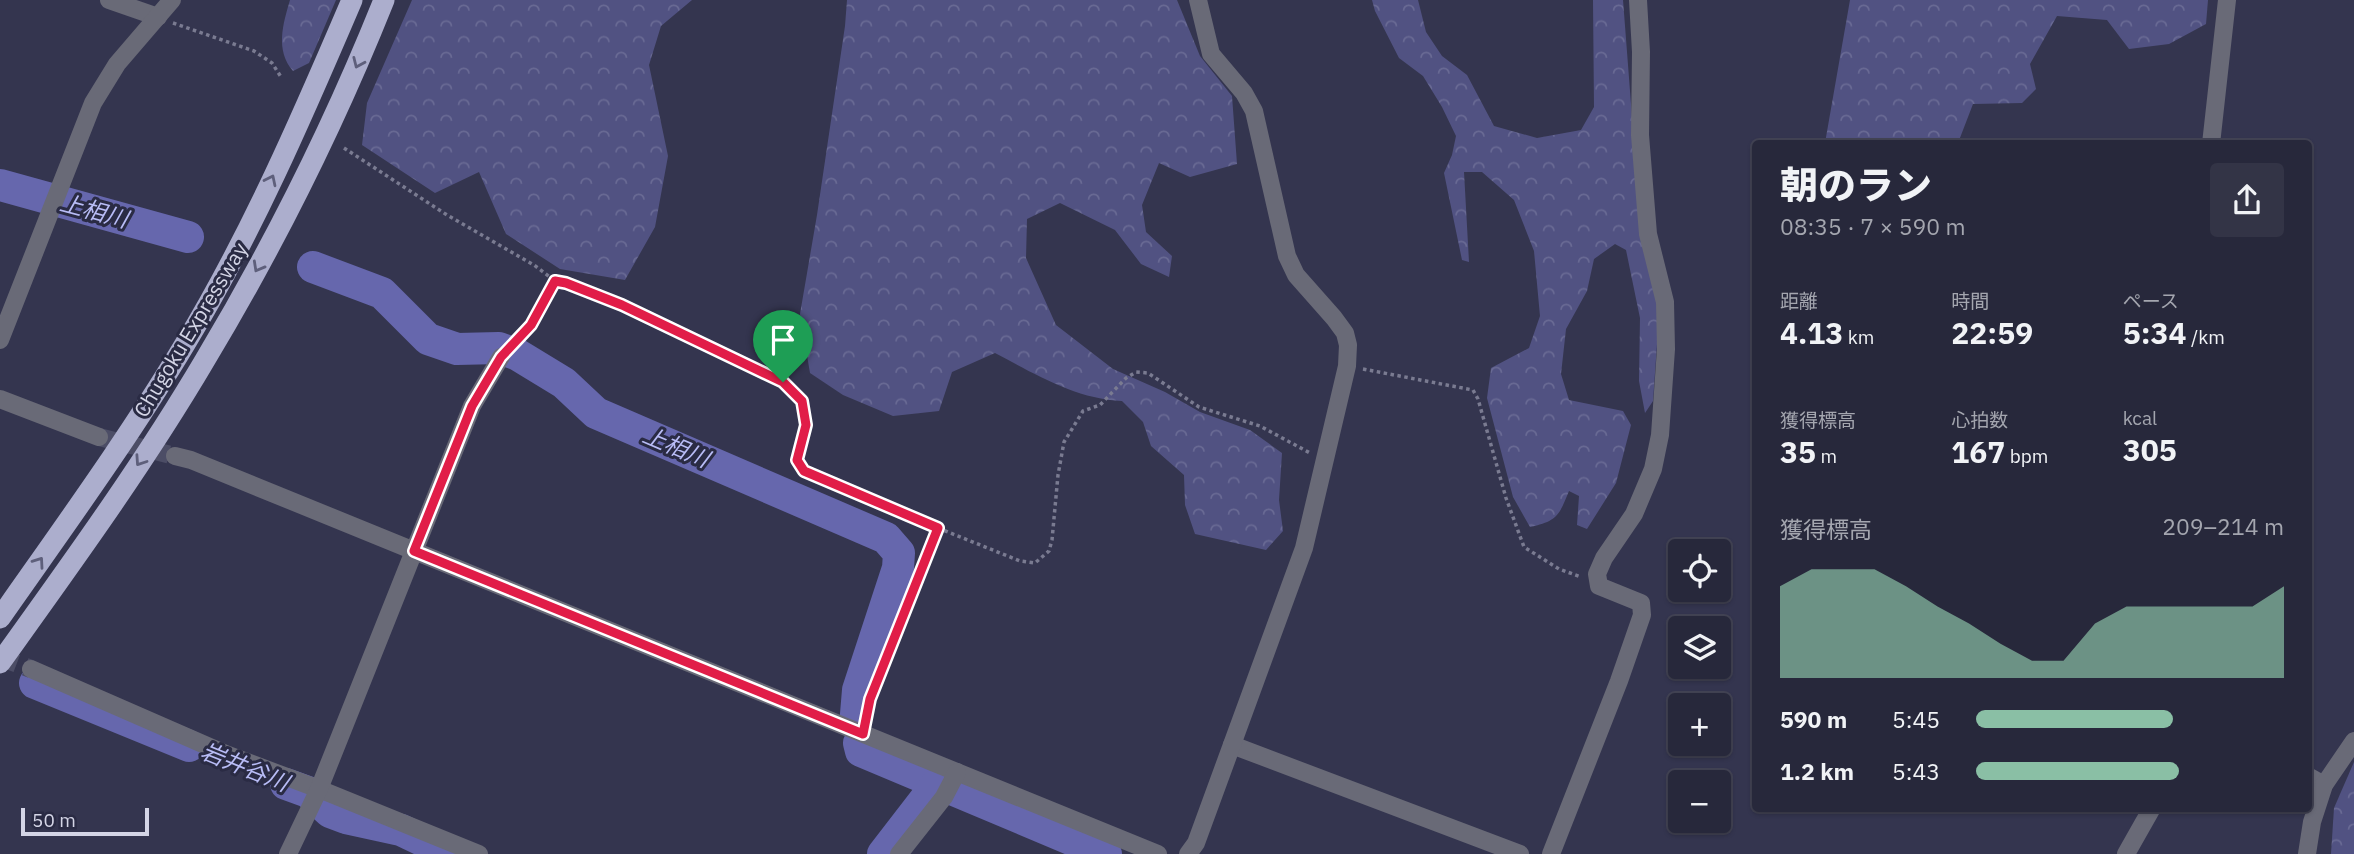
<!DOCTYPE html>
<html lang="ja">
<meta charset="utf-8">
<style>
body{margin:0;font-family:"IBM Plex Sans","Noto Sans JP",sans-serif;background:#333446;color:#f1f3f6;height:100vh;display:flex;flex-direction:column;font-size:26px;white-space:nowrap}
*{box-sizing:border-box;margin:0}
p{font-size:23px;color:#a4a6af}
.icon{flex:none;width:38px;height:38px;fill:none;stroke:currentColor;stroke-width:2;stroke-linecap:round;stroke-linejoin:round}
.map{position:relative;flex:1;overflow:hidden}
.details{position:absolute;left:1752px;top:140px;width:560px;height:672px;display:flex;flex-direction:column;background:#27283b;border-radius:7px;box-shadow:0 2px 5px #0004,0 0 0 2px #434455}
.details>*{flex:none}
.controls{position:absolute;left:1668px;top:539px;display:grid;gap:14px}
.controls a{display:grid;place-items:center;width:63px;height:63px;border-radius:7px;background:#27283b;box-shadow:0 2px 5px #0004,0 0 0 2px #434455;font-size:35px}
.scale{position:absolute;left:21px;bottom:18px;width:128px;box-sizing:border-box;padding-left:7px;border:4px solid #d4d5e6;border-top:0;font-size:19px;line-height:24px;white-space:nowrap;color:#d4d5e6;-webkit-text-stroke:5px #2a2b44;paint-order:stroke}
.pin{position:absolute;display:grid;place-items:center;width:60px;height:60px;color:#fff;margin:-72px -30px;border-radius:50% 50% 50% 0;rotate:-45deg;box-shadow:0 0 7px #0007}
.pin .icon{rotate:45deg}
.round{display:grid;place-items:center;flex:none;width:74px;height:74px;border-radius:7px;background:#333446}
.headline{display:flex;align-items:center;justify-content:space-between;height:119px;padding:0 28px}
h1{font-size:38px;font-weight:800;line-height:52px}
.metrics{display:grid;grid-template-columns:repeat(3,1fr);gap:10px;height:119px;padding:7px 28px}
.metrics div{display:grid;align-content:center}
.metrics b{font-size:30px;font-weight:800}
.metrics small{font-size:19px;font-weight:400}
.metrics p{font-size:19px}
.chart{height:196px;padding:14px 28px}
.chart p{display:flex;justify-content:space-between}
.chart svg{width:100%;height:126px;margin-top:7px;fill:#8abfa5;opacity:.7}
ul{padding:0 28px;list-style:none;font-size:23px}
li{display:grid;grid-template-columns:112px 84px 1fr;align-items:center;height:52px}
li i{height:18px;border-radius:9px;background:#8abfa5}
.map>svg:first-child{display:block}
.forest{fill:url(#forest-crowns)}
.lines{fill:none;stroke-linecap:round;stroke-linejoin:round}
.river{stroke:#6667ad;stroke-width:32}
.minor-tunnel{stroke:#4c4d66;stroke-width:18;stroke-dasharray:18 9;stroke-linecap:butt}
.path{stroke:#7a7b91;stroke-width:3.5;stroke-dasharray:3.5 3.5;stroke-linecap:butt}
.minor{stroke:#696a77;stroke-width:18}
.highway{stroke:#acaecd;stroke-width:21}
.oneway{stroke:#5e5f7b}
.route-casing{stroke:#fff;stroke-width:14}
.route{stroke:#e11d48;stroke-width:9}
.labels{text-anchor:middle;stroke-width:6;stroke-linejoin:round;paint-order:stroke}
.street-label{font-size:21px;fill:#d4d5e6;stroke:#2a2b44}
.water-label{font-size:23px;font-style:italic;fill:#b8bcf6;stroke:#2a2b44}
</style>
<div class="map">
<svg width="2354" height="854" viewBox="0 0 2354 854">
<defs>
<pattern id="forest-crowns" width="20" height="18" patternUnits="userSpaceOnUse" patternTransform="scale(1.75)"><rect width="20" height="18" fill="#515282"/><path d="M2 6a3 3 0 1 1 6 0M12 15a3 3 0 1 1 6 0" fill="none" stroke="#696a94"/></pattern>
</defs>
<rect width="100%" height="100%" fill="#34354f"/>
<!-- forest -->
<g class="forest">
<path d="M290,0h46l-27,63 -16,8c-18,-21 -10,-47 -3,-71z"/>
<path d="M412,0h280l-31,26 -12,39 19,91 -13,71 -30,53 -65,-11 -54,-35 -27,-62 -44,21 -73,-48 5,-42z"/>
<path d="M847,0h330l23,56 32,40 5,68 -47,13 -31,-14 -17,42 4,27 26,24 -3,21 -28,-13 -26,-34 -55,-27 -33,16 -1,39 30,67 57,44 52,23 35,20 50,18 32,23 -3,47 4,31 -17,19 -71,-16 -10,-29 -1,-30 -33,-29 -8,-24 -21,-21c-46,-2 -87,-27 -127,-48l-43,19 -13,39 -46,5 -50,-21 -33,-22 -10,-59 17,-99 28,-189z"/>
<path d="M1372,0h46l8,32 16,24 25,19 27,51 43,12 44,-8 13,-23 -1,-107h30l16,208 20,108 -6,85 -8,12 -6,-32 1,-63 -14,-68 -11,-6 -21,15 -7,32 -21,38 -5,45 8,26 54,11 8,14 -15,58 -29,46 -10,-4 2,-29 -10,-5c-10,24 -11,30 -39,36l-17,-30 -26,-99 4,-30 38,-20 11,-32 -6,-65 -20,-51 -32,-28h-18l5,90 -7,-2 -18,-87 8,-18 4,-19 -14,-29 -19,-31 -24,-18 -24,-47z"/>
<path d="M1850,0h358l-2,24 -37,20 -40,5 -22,-29 -50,-4 -27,48 6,25 -14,14 -49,1 -15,39h-133z"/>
<path d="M2354,762v92h-23l3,-46z"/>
</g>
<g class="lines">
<!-- river -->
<g class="river">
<path d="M0,185l188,52"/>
<path d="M313,267l69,26 46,46 29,10 42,-1 19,7 46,28 32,30 290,125 13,15 -1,15 -40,122 -2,24"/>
<path d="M35,683l154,63"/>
<path d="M859,743l2,8 245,103"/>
<path d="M286,784l22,8 22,20 16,6 55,12 50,24"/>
<path d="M883,854l54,-70"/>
</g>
<!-- minor-tunnel -->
<g class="minor-tunnel">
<path d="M99,437l76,19"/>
<path d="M0,657l31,12"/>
</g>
<!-- path -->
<g class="path">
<path d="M173,23l81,28 18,12 9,14"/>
<path d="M344,148l103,67 87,50 21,16 -24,44 -19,20"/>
<path d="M555,281l11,2 57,22 160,77 19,19 4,24 -9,35 7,11 134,57 -68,171 -4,19"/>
<path d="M1363,369l110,21 5,9 28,99 18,49 35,22 22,8"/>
<path d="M938,528l82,33 15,2 14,-12 3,-11 6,-65 6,-33 19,-31 17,-6 26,-27 10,-6 12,1 51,34 61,19 50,27"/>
</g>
<!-- minor -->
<g class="minor">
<path d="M109,0l49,17"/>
<path d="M2211,144l16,-144"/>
<path d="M0,340l93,-237 24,-39 55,-64"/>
<path d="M0,399l99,38"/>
<path d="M175,456l16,4 967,394"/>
<path d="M31,669l197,86 91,34 160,65"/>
<path d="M1232,745l288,109"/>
<path d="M2308,776l16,9"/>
<path d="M288,854l31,-65 153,-383 29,-49"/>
<path d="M899,854l45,-57 13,-25"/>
<path d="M1188,854l8,-11 108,-295 43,-182 1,-21 -3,-12 -11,-15 -38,-43 -9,-19 -33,-145 -10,-18 -33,-39 -13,-54"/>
<path d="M1551,854l68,-173 23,-66 -1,-12 -42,-17 -2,-12 7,-16 30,-44 19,-45 7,-34 6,-86 -1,-47 -17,-68 -8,-99 1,-83 -3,-52"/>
<path d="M2126,854l26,-46"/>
<path d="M2307,854l5,-32 12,-37 30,-44"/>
</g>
<!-- highway -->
<g class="highway">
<path d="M0,618c63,-90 128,-179 185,-274 66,-109 117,-227 167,-344"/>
<path d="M0,663c71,-99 143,-198 205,-303 69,-115 129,-235 179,-360"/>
</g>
</g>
<!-- one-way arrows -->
<defs><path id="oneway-chevron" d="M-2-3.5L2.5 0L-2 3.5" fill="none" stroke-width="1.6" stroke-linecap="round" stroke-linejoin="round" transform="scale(1.75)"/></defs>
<g class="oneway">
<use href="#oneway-chevron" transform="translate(358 63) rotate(114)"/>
<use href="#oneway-chevron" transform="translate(271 180) rotate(-64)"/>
<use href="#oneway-chevron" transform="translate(258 267) rotate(119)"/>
<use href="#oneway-chevron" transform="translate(140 461) rotate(124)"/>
<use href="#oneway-chevron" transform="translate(39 562) rotate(-55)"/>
</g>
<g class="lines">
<defs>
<path id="route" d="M555,281l11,2 56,22 161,77 19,19 4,24 -9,35 7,11 134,57 -68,171 -7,35 -449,-183 58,-145 29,-49 30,-32z"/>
</defs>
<!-- route casing -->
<use href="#route" class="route-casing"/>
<!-- route -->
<use href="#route" class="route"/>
</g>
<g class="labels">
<!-- street labels -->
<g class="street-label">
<text transform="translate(191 330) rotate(-59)" y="7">Chugoku Expressway</text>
</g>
<!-- water labels -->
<g class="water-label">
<text transform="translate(94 211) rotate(15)" y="8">上相川</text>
<text transform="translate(676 447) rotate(23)" y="8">上相川</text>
<text transform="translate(245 767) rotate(22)" y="8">岩井谷川</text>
</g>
</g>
</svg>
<div class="controls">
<a><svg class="icon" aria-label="locate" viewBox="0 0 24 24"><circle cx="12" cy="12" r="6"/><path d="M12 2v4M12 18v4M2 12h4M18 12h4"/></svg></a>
<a><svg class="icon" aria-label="layers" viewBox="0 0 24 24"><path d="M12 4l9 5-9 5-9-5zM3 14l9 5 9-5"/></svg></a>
<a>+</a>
<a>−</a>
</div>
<div class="scale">50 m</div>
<div class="pin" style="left:783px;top:382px;background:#1e9e55"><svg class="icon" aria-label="arrive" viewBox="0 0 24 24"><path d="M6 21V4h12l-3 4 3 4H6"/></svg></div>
<section class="details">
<div class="headline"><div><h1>朝のラン</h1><p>08:35 · 7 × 590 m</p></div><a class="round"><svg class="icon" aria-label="share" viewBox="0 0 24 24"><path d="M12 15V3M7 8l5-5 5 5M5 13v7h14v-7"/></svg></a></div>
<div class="metrics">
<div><p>距離</p><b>4.13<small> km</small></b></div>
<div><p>時間</p><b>22:59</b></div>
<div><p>ペース</p><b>5:34<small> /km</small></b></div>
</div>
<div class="metrics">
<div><p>獲得標高</p><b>35<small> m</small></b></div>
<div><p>心拍数</p><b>167<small> bpm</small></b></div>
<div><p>kcal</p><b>305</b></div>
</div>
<div class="chart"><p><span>獲得標高</span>209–214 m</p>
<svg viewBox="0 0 160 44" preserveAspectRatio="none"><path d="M0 44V12L10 6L20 6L30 6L40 12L50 19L60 25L70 32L80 38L90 38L100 25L110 19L120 19L130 19L140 19L150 19L160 12V44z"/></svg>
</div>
<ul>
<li><b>590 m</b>5:45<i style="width:64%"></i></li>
<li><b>1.2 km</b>5:43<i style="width:66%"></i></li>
</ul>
</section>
</div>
